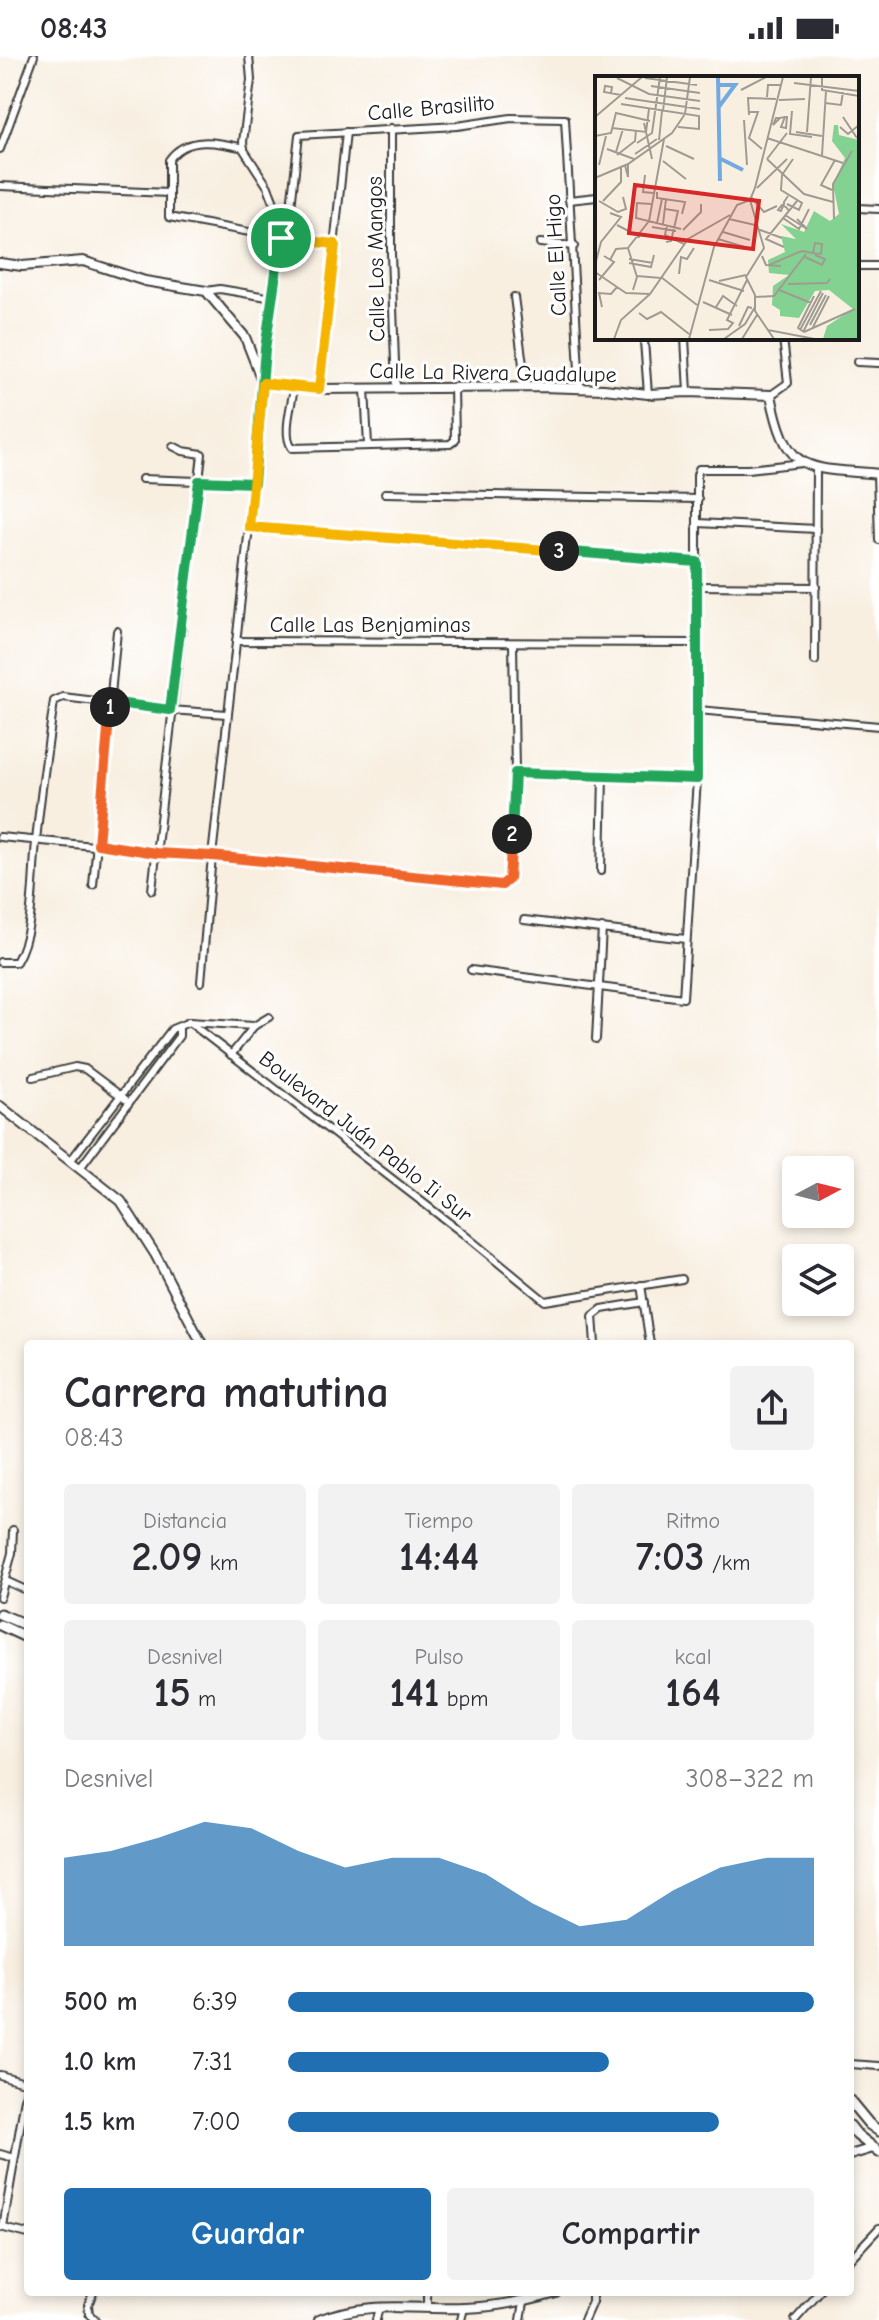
<!DOCTYPE html>
<html lang="es">
<meta charset="utf-8">
<style>
body{margin:0;font-family:"Comic Neue",sans-serif;background:#f2f2f3;color:#2b2b33;height:100vh;display:flex;flex-direction:column;font-size:30px;white-space:nowrap}
*{box-sizing:border-box;margin:0}
p{font-size:26px;color:#7c7c81}
.icon{flex:none;width:44px;height:44px;fill:none;stroke:currentColor;stroke-width:2;stroke-linecap:round;stroke-linejoin:round}
.map{position:relative;flex:1;overflow:hidden}
.sheet{position:absolute;left:24px;top:1284px;width:830px;height:956px;display:flex;flex-direction:column;background:#fff;border-radius:8px;box-shadow:0 4px 12px #0003}
.sheet>*{flex:none}
.needle{width:52px;rotate:83deg}
.controls{position:absolute;left:782px;top:1100px;display:grid;gap:16px}
.controls a{display:grid;place-items:center;width:72px;height:72px;border-radius:8px;background:#fff;box-shadow:0 4px 12px #0003;font-size:40px}
.pin{position:absolute;display:grid;place-items:center;width:68px;height:68px;color:#fff;margin:-34px;border:4px solid #fff;border-radius:50%;box-shadow:0 2px 8px #0007}
.km{position:absolute;width:40px;height:40px;margin:-20px;border-radius:50%;background:#222;color:#fff;font-size:22px;line-height:40px;text-align:center}
.round{display:grid;place-items:center;flex:none;width:84px;height:84px;border-radius:8px;background:#f2f2f3}
.headline{display:flex;align-items:center;justify-content:space-between;height:136px;padding:0 40px}
h1{font-size:44px;font-weight:800;line-height:60px}
.metrics{display:grid;grid-template-columns:repeat(3,1fr);gap:12px;height:136px;padding:8px 40px}
.metrics div{display:grid;align-content:center;border-radius:8px;background:#f2f2f3;text-align:center}
.metrics b{font-size:40px;font-weight:800}
.metrics small{font-size:22px;font-weight:400}
.metrics p{font-size:22px}
.chart{height:224px;padding:16px 40px}
.chart p{display:flex;justify-content:space-between}
.chart svg{width:100%;height:144px;margin-top:8px;fill:#1f6fb2;opacity:.7}
.cta{display:flex;gap:16px;margin-top:auto;padding:16px 40px}
.cta a{flex:1;height:92px;border-radius:8px;background:#1f6fb2;color:#fff;font-size:32px;font-weight:800;line-height:92px;text-align:center}
.cta a+a{background:#f2f2f3;color:#2b2b33}
ul{padding:0 40px;list-style:none;font-size:26px}
li{display:grid;grid-template-columns:128px 96px 1fr;align-items:center;height:60px}
li i{height:20px;border-radius:10px;background:#1f6fb2}
.status{display:flex;justify-content:space-between;align-items:center;height:56px;padding:0 40px;background:#fff;direction:ltr}
.status svg{height:22px;fill:currentColor}
.map>svg:first-child{display:block}
.lines{fill:none;stroke-linecap:round;stroke-linejoin:round}
.minor-casing{stroke:#3d3c3a;stroke-width:10}
.tertiary-casing{stroke:#3d3c3a;stroke-width:12}
.secondary-casing{stroke:#3d3c3a;stroke-width:13}
.minor{stroke:#fff;stroke-width:6}
.tertiary{stroke:#fff;stroke-width:8}
.secondary{stroke:#fff;stroke-width:9}
.split-1-casing{stroke:#fff;stroke-width:16}
.split-2-casing{stroke:#fff;stroke-width:16}
.split-3-casing{stroke:#fff;stroke-width:16}
.split-4-casing{stroke:#fff;stroke-width:16}
.split-1{stroke:#22a559;stroke-width:10}
.split-2{stroke:#f0652b;stroke-width:10}
.split-3{stroke:#22a559;stroke-width:10}
.split-4{stroke:#f5b400;stroke-width:10}
.labels{text-anchor:middle;stroke-width:6;stroke-linejoin:round;paint-order:stroke}
.street-label{font-size:22px;fill:#1c1c1c;stroke:#fff}
.inset-river{fill:none;stroke:#73a9e1;stroke-width:4}
.inset-road{fill:none;stroke:#a09b92;stroke-width:2}
.view{fill:#d62828;fill-opacity:0.15;stroke:#d62828;stroke-width:4}
.inset-edge{fill:none;stroke:#1c1c1c;stroke-width:4}
</style>
<div class="status"><b>08:43</b><svg viewBox="0 0 49 12"><path d="M0 12V9h3v3zM5 12V6h3v6zM10 12V3h3v9zM15 12V0h3v12zM26 1h20v11H26zM47 4h2v5h-2z"/></svg></div>
<div class="map">
<svg width="879" height="2264" viewBox="0 0 879 2264">
<rect width="100%" height="100%" fill="#fff"/>
<filter id="ink" filterUnits="userSpaceOnUse"><feTurbulence type="fractalNoise" baseFrequency=".0125" numOctaves="2"/><feDisplacementMap in="SourceGraphic" scale="16" xChannelSelector="R" yChannelSelector="G"/><feConvolveMatrix kernelMatrix="1 2 1 2 8 2 1 2 1" color-interpolation-filters="sRGB"/></filter>
<filter id="wash" filterUnits="userSpaceOnUse"><feTurbulence type="fractalNoise" baseFrequency=".006" numOctaves="4" result="noise"/><feDisplacementMap in="SourceGraphic" scale="32" xChannelSelector="R" yChannelSelector="G"/><feGaussianBlur stdDeviation="1.8" result="paint"/><feColorMatrix in="noise" values="0 0 0 0 0 0 0 0 0 0 0 0 0 0 0 0 0 1.4 0 .05"/><feComposite in="paint" operator="in"/></filter>
<g filter="url(#wash)">
<rect width="100%" height="100%" fill="#f8efe1"/>
</g>
<g filter="url(#ink)">
<g class="lines">
<defs>
<g id="minor">
<path d="M249,0l2,24 -8,62 1,8 24,37 15,39"/>
<path d="M391,72v126l5,135"/>
<path d="M244,92c-26,-6 -58,-13 -75,12v57l112,21 54,6"/>
<path d="M0,93l34,-93"/>
<path d="M0,130l169,7"/>
<path d="M569,144l28,-3"/>
<path d="M857,152l22,1"/>
<path d="M540,187l34,3"/>
<path d="M857,210h22"/>
<path d="M206,235l14,-2 53,9"/>
<path d="M514,241l12,90"/>
<path d="M685,282l3,54"/>
<path d="M644,285l4,53"/>
<path d="M857,306l22,1"/>
<path d="M294,331c-2,17 -12,47 -2,61l158,-4 5,-4 -1,-53"/>
<path d="M319,333l27,-257"/>
<path d="M365,333l3,56"/>
<path d="M771,339l17,-12 -5,-45"/>
<path d="M877,418l2,66"/>
<path d="M142,423l112,4"/>
<path d="M385,437l313,6"/>
<path d="M698,467l118,6"/>
<path d="M249,471l448,35"/>
<path d="M697,530l119,1"/>
<path d="M236,585l460,2"/>
<path d="M815,605l1,-193"/>
<path d="M698,654l181,16"/>
<path d="M515,717l182,6"/>
<path d="M0,781l502,48 7,-6 6,-106 -2,-130"/>
<path d="M601,815l2,-97"/>
<path d="M93,829l24,-254"/>
<path d="M152,834l50,-436 -19,-3 -10,-5"/>
<path d="M524,864l162,19"/>
<path d="M0,906h16c19,-32 16,-84 20,-120 4,-47 12,-94 18,-141l9,-4 107,13 57,4"/>
<path d="M471,914l212,28 14,-219v-304l2,-6h49l54,-6"/>
<path d="M201,926l11,-126 42,-373 11,-134 18,-123 7,-10 9,-81 158,-9 54,-8 54,1 15,269"/>
<path d="M189,966l272,210 84,69 137,-22"/>
<path d="M596,983l6,-111"/>
<path d="M231,999l23,-29 15,-9"/>
<path d="M33,1021l42,-10 10,2 40,30"/>
<path d="M71,1104l101,-131 17,-7 65,4"/>
<path d="M80,1112l99,-132v-8"/>
<path d="M641,1229l9,59"/>
<path d="M595,1288l-2,-28 9,-7 42,-7"/>
<path d="M6,1525l22,10"/>
<path d="M0,1541l12,-44 1,-23"/>
<path d="M850,2008l29,2"/>
<path d="M0,2019l28,8"/>
<path d="M0,2098l14,4"/>
<path d="M0,2171l28,7"/>
<path d="M3,2171l25,-146"/>
<path d="M850,2203l29,-31"/>
<path d="M93,2236l-5,13 1,9 6,6"/>
<path d="M427,2251v-15"/>
<path d="M376,2264l3,-13"/>
<path d="M461,2264l3,-12"/>
<path d="M521,2264l3,-18"/>
<path d="M584,2264l8,-18v-10"/>
<path d="M795,2264l25,-28"/>
</g>
<g id="tertiary">
<path d="M0,207l22,3 61,-5 62,20 61,10 39,46 18,46 56,6 223,-2 62,2 44,5 40,-2 83,3c16,81 35,72 108,79"/>
<path d="M0,1050l121,95 34,53 47,90"/>
<path d="M850,2099l23,-7"/>
<path d="M319,2264c47,-20 97,-10 146,-12 32,-1 61,-7 91,-16"/>
</g>
<g id="secondary">
<path d="M0,1558l28,12"/>
<path d="M0,1569l28,13"/>
<path d="M850,2045l19,23 10,7"/>
<path d="M850,2070l7,9 22,17"/>
</g>
</defs>
<!-- minor casing -->
<use href="#minor" class="minor-casing"/>
<!-- tertiary casing -->
<use href="#tertiary" class="tertiary-casing"/>
<!-- secondary casing -->
<use href="#secondary" class="secondary-casing"/>
<!-- minor -->
<use href="#minor" class="minor"/>
<!-- tertiary -->
<use href="#tertiary" class="tertiary"/>
<!-- secondary -->
<use href="#secondary" class="secondary"/>
</g>
</g>
<g class="lines" filter="url(#ink)">
<defs>
<path id="split-1" d="M110,651v-5l60,8 29,-229 55,2 11,-134 16,-111"/>
<path id="split-2" d="M110,651l-12,137 58,9 56,3 290,29 7,-6 3,-45"/>
<path id="split-3" d="M512,778l3,-61 182,6v-217l-138,-11"/>
<path id="split-4" d="M281,182l54,6 -16,145 -56,-6 -14,144 310,24"/>
</defs>
<!-- split-1 casing -->
<use href="#split-1" class="split-1-casing"/>
<!-- split-2 casing -->
<use href="#split-2" class="split-2-casing"/>
<!-- split-3 casing -->
<use href="#split-3" class="split-3-casing"/>
<!-- split-4 casing -->
<use href="#split-4" class="split-4-casing"/>
<!-- split-1 -->
<use href="#split-1" class="split-1"/>
<!-- split-2 -->
<use href="#split-2" class="split-2"/>
<!-- split-3 -->
<use href="#split-3" class="split-3"/>
<!-- split-4 -->
<use href="#split-4" class="split-4"/>
</g>
<g class="labels">
<!-- street labels -->
<g class="street-label">
<text transform="translate(431 51) rotate(-5)" y="8">Calle Brasilito</text>
<text transform="translate(555 199) rotate(-93)" y="8">Calle El Higo</text>
<text transform="translate(375 203) rotate(-91)" y="8">Calle Los Mangos</text>
<text transform="translate(493 316) rotate(1)" y="8">Calle La Rivera Guadalupe</text>
<text x="370" y="576">Calle Las Benjaminas</text>
<text transform="translate(366 1080) rotate(38)" y="8">Boulevard Juán Pablo Ii Sur</text>
</g>
</g>
<!-- overview -->
<g transform="translate(595 20)">
<rect width="264" height="264" fill="#f8efe1"/>
<path d="M239,49h4l1,10 20,5v199h-36l4,-13 26,-17 -24,-19 -14,1 -16,27 -19,-2v-6l-8,-5 1,-19 16,-11 -20,-2 -1,-13 17,-8 -4,-16 15,3 -15,-15 23,8 10,-21 16,10 9,-7 -6,-30 12,-26 -13,-17z" fill="#84d291"/>
<path class="inset-river" d="M123,1l2,104M123,9h17l-17,23M124,82l24,12"/>
<path class="inset-road" d="M227,1v13l37,6M22,2l32,16 51,7M50,2l52,7M199,7l65,8M56,10l49,7M146,14l25,-13M16,17l1,-6 -7,-1 -1,6 17,3M172,21l1,-12h12M30,22l75,11M184,24l26,-1M230,27l16,2 2,-13M26,28l78,12v13l-21,-2M68,35l4,-34M197,35l-2,23 22,3M153,36h10l-9,26 13,11M154,39l-1,-17 28,1M0,41l47,-40M248,41l14,21M185,42l-7,7 3,-7h4l5,-1h2l-1,11 -5,-1 4,-10M149,44l3,45M49,47l8,36M245,51l8,7 11,-9M17,52l34,4 3,-23M201,56l26,4M212,56l4,-55M0,60l16,-3 5,-20 34,8M172,62l76,25M64,64l3,-29M42,67l15,-10 8,-56M71,70l28,13M12,73l27,10M21,76l7,-23M40,78l22,-15M22,79l18,-14 1,-11M227,79l4,-64M172,83l37,35 29,8M172,83l20,-26M68,85l23,18M4,89l7,-29M30,89l3,12v-13M50,99l-2,17 10,1M0,102l33,-14 44,-31 13,-19 5,-37M162,112l30,-29M237,114l-11,-5 14,-25M62,116v6l28,4 -3,12M193,120l-4,6v2l-1,2 -2,5 -3,-1 4,-5 1,1 3,1 3,4M156,121l13,15 13,-6M155,124l14,48 -18,29 9,18v16l19,28M4,125l19,11 8,-3 -3,-12M8,125l18,-19v-15M56,128l-14,-1 -1,15 45,11M192,128l12,6 3,-7 -21,-13 1,-15 11,-16M70,133l13,2 -7,30 -5,1M190,139l22,14 -10,-10M188,142l16,11 10,-20M134,143l26,6M239,143l-1,-35 19,-33M54,145l15,-82M62,147l5,-24M68,148l3,-25M22,149l23,12M72,149l-2,10 19,9M57,151l24,4M160,152l27,10M88,154l18,-18v-8M128,156l27,8M123,163l30,9M189,171l-18,-8 31,-38M167,180l4,9 15,1M210,181l17,8 3,-6 -10,-4M34,183l24,4M15,184l6,-11 12,-1M34,187l22,4 3,-12M0,189l6,-23 20,-25 -11,-4M174,189l30,-13 4,-1 9,2 9,1 1,-10 -7,-1 -2,10M0,196l22,15M84,198l2,-17 6,2 7,-11M42,200l24,2M66,201l36,28M4,204l15,-18 -10,-6M114,204l35,11M124,205l27,-6M193,208l39,-1 3,-4M38,214l4,-13 -9,-29 21,-27M184,214l32,13M160,221l19,-1 32,-42M108,226l29,13M7,231l-3,-14 12,1 6,-7 9,6 24,1M121,231l7,-11 14,10M44,237l8,6 14,-7 28,22M215,249l16,-30M144,250l9,-19 4,1M218,251l16,-31M114,254l19,-1 5,-6 -6,-3 20,-40M173,254l47,9M205,254l21,-39M208,256l20,-39M209,256l51,-23M209,256l-6,-4 16,-32M19,263l7,-19 29,-26 38,-55 42,-24M94,263l25,-92 23,-42 13,-5 5,-12 28,-111M129,263l21,-15 10,-17M147,263l15,-24"/>
<path class="view" d="M40,109l124,16 -6,48 -124,-16z"/>
<rect width="264" height="264" class="inset-edge"/>
</g>
</svg>
<div class="controls">
<a><svg class="needle" viewBox="-14 -14 28 28"><path d="M0-13l5 13h-10z" fill="#e53935"/><path d="M0 13l5-13h-10z" fill="#7c7c81"/></svg></a>
<a><svg class="icon" aria-label="layers" viewBox="0 0 24 24"><path d="M12 4l9 5-9 5-9-5zM3 14l9 5 9-5"/></svg></a>
</div>
<div class="pin" style="left:281px;top:182px;background:#1e9e55"><svg class="icon" aria-label="arrive" viewBox="0 0 24 24"><path d="M6 21V4h12l-3 4 3 4H6"/></svg></div>
<b class="km" style="left:110px;top:651px">1</b>
<b class="km" style="left:512px;top:778px">2</b>
<b class="km" style="left:559px;top:495px">3</b>
<section class="sheet">
<div class="headline"><div><h1>Carrera matutina</h1><p>08:43</p></div><a class="round"><svg class="icon" aria-label="share" viewBox="0 0 24 24"><path d="M12 15V3M7 8l5-5 5 5M5 13v7h14v-7"/></svg></a></div>
<div class="metrics">
<div><p>Distancia</p><b>2.09<small> km</small></b></div>
<div><p>Tiempo</p><b>14:44</b></div>
<div><p>Ritmo</p><b>7:03<small> /km</small></b></div>
</div>
<div class="metrics">
<div><p>Desnivel</p><b>15<small> m</small></b></div>
<div><p>Pulso</p><b>141<small> bpm</small></b></div>
<div><p>kcal</p><b>164</b></div>
</div>
<div class="chart"><p><span>Desnivel</span>308–322 m</p>
<svg viewBox="0 0 160 44" preserveAspectRatio="none"><path d="M0 44V17L10 15L20 11L30 6L40 8L50 15L60 20L70 17L80 17L90 22L100 31L110 38L120 36L130 27L140 20L150 17L160 17V44z"/></svg>
</div>
<ul>
<li><b>500 m</b>6:39<i style="width:100%"></i></li>
<li><b>1.0 km</b>7:31<i style="width:61%"></i></li>
<li><b>1.5 km</b>7:00<i style="width:82%"></i></li>
</ul>
<div class="cta"><a>Guardar</a><a>Compartir</a></div>
</section>
</div>
